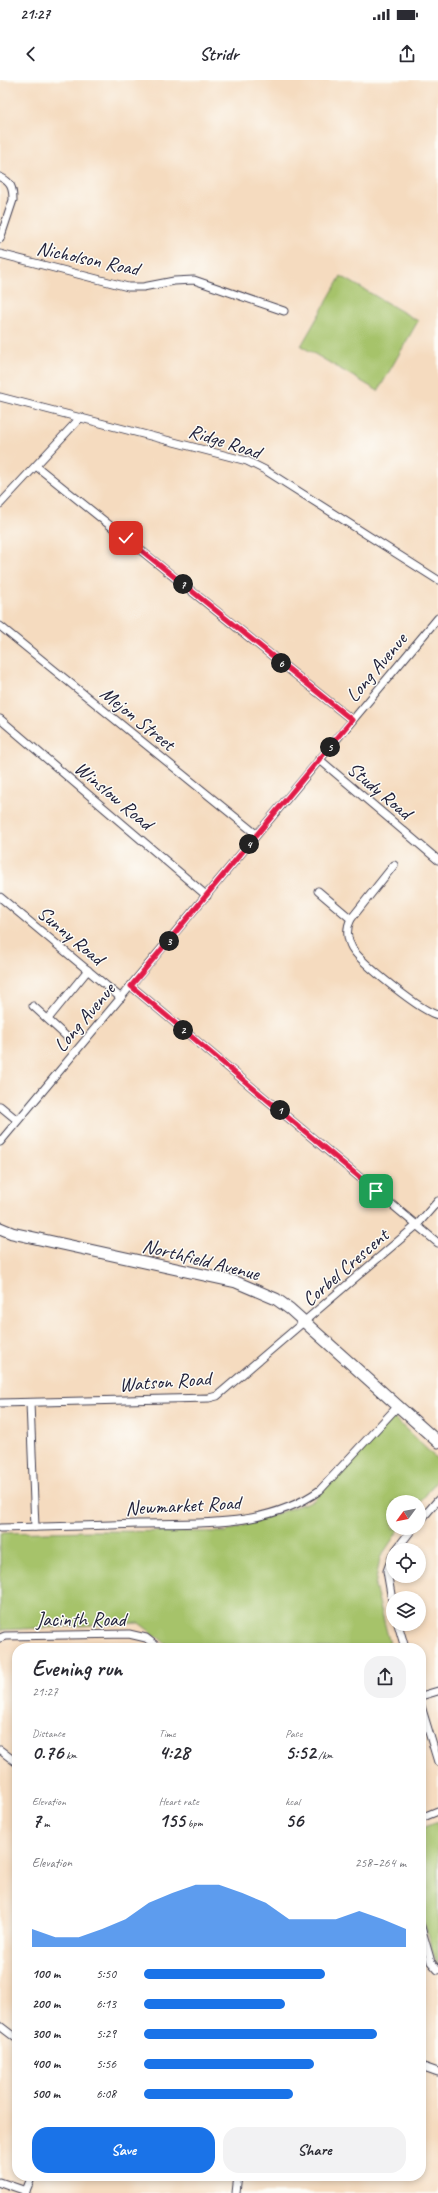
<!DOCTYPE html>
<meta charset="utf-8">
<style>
body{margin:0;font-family:Caveat,sans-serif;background:#f2f2f3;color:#2b2b33;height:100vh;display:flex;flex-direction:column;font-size:15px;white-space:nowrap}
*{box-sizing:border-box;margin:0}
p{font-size:13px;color:#7c7c81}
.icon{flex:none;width:22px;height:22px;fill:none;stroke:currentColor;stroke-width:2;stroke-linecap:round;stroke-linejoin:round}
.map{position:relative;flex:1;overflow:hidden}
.drawer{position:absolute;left:12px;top:1563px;width:414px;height:538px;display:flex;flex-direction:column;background:#fff;border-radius:16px;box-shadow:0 2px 6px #0003}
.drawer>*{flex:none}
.needle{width:26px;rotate:238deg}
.buttons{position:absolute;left:386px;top:1415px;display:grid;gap:8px}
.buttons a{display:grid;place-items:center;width:40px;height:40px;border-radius:50%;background:#fff;box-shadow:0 2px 6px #0003;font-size:20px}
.pin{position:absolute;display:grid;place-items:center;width:34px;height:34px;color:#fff;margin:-17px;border-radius:8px;box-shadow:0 2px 6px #0006}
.km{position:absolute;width:20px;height:20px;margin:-10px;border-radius:50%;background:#222;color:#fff;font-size:11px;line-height:20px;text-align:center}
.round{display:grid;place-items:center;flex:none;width:42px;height:42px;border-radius:16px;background:#f2f2f3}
.head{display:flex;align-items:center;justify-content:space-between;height:68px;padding:0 20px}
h1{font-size:22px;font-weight:800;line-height:30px}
.stats{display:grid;grid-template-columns:repeat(3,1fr);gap:6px;height:68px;padding:4px 20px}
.stats div{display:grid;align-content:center}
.stats b{font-size:20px;font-weight:800}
.stats small{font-size:11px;font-weight:400}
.stats p{font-size:11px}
.chart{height:112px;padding:8px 20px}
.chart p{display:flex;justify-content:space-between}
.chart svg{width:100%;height:72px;margin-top:4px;fill:#1a73e8;opacity:.7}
.primary-button{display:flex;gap:8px;margin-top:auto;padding:8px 20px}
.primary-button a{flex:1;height:46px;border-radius:16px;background:#1a73e8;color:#fff;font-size:16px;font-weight:800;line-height:46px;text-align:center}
.primary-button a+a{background:#f2f2f3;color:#2b2b33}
ul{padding:0 20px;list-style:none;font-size:13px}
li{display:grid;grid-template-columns:64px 48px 1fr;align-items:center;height:30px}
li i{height:10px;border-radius:5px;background:#1a73e8}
.status{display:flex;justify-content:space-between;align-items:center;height:28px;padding:0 20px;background:#fff;direction:ltr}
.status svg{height:11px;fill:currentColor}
header{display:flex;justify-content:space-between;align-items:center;height:52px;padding:0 20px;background:#fff;font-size:18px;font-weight:800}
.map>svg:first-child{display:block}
.park{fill:#a6c36a;stroke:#647252}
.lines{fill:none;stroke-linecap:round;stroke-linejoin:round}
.street-casing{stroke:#423e4f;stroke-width:9}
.secondary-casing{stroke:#423e4f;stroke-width:13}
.street{stroke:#fff;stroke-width:7}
.secondary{stroke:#fff;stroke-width:11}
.route-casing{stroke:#fff;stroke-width:8}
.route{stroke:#e11d48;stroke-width:5}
.labels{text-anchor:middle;stroke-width:3;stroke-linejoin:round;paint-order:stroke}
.street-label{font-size:20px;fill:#22223b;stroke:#fdfcf7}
</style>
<div class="status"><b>21:27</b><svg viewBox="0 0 49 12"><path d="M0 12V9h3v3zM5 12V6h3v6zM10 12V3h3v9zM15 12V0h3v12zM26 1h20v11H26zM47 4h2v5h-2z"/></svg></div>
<header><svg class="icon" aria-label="back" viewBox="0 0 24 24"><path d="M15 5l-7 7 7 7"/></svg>Stridr<svg class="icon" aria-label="share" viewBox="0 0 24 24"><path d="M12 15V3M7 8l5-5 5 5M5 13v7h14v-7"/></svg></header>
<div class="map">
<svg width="438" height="2113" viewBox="0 0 438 2113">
<rect width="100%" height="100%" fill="#fdfcf7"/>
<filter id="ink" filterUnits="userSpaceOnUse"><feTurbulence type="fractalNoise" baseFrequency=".025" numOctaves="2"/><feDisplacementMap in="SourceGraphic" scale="8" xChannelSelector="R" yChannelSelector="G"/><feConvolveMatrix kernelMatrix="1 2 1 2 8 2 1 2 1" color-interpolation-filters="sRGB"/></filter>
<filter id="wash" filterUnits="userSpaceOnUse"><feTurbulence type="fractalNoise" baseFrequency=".012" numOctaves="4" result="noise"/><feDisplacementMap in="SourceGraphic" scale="16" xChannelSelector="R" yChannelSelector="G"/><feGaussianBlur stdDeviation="0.9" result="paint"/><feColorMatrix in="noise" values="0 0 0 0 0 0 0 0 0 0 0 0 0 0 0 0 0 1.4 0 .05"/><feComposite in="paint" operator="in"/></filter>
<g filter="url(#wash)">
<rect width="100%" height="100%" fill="#f5dbbf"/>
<!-- park -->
<g class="park">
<path d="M341,196l77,45 -40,70 -77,-45z"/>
<path d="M392,1336l46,44v19l-19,25v-2h-26v26h7l-20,30 -5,28 16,62h-219l-33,-25 -139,7v-97l91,-2 135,1 88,-32z"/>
<path d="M438,1742v142l-2,-2 -15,-48v-86z"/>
</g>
</g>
<g filter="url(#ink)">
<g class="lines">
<defs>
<g id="street">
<path d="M0,97c11,5 13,11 13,23l-13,39"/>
<path d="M0,174l128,33h15l31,-6 20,-1 90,31"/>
<path d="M0,317l247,64 18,9 173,110"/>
<path d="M36,386l316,254"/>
<path d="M0,424l81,-87"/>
<path d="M0,546l256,208"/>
<path d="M0,639l207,177"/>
<path d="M319,679l119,101"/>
<path d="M394,785l-43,54c-5,9 -4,20 1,29 9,15 70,64 86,67"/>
<path d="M318,811l33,28"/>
<path d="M0,817l121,101"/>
<path d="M131,906l307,257"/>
<path d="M33,926l34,31"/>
<path d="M48,939l40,-49"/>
<path d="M0,1026l17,14"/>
<path d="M0,1062l438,-524"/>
<path d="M0,1323l209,-5 8,-2 200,-171 21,-24"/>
<path d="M30,1323l5,124"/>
<path d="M419,1442l19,-22"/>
<path d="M0,1448c46,-1 91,-2 137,-4 62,-1 130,4 183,-34l78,-84"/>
<path d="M396,1470l17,-22"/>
<path d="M393,1475l-6,16 6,35"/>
<path d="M398,1544l7,24"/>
<path d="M0,1558l5,-2 124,-2 17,4 13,10"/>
<path d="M421,1616l17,-5"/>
<path d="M421,1626l17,56"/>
<path d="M0,1670l17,13"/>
<path d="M421,1738l17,-7"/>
<path d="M421,1847l10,35 7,8"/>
<path d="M0,1946l17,13"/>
<path d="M421,1986l17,6"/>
<path d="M0,2102l26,9"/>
<path d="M25,2113l7,-17"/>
<path d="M236,2113l2,-17"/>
</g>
<path id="secondary" d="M0,1148l12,5 224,49 40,17 14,10 148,133"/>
</defs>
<!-- street casing -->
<use href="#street" class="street-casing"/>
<!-- secondary casing -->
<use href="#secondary" class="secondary-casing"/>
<!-- street -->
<use href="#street" class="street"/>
<!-- secondary -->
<use href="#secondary" class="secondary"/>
</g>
</g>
<g class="lines" filter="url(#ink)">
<defs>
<path id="route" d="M126,458l226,182 -221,266 245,205"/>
</defs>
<!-- route casing -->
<use href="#route" class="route-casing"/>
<!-- route -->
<use href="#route" class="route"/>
</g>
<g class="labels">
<!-- street labels -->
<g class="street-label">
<text transform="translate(88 178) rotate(12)" y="7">Nicholson Road</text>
<text transform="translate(225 361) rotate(18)" y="7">Ridge Road</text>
<text transform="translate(376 587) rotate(-50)" y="7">Long Avenue</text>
<text transform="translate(138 638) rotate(39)" y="7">Mejon Street</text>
<text transform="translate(380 710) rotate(40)" y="7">Study Road</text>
<text transform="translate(114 715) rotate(40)" y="7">Winslow Road</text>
<text transform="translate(71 855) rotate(40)" y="7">Sunny Road</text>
<text transform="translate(84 937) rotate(-50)" y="7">Long Avenue</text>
<text transform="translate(201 1179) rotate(14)" y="7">Northfield Avenue</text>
<text transform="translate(345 1187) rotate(-41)" y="7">Corbel Crescent</text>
<text transform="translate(165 1301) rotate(-4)" y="7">Watson Road</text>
<text transform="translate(183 1425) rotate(-3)" y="7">Newmarket Road</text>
<text x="81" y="1546">Jacinth Road</text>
</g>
</g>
</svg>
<div class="buttons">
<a><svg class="needle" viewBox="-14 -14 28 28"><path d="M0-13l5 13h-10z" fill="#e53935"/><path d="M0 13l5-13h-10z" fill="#7c7c81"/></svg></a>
<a><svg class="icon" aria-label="locate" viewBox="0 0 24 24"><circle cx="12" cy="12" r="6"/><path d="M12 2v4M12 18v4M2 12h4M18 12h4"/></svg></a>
<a><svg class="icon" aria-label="layers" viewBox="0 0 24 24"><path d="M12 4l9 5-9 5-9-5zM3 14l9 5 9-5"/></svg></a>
</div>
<div class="pin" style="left:376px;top:1111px;background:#1e9e55"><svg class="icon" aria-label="arrive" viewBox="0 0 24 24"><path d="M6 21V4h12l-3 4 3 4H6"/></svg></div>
<div class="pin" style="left:126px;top:458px;background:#d93025"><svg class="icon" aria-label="check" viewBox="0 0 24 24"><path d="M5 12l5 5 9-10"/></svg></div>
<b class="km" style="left:280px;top:1030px">1</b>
<b class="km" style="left:183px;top:950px">2</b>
<b class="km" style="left:169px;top:861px">3</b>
<b class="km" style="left:249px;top:764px">4</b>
<b class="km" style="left:330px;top:667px">5</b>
<b class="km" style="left:281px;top:583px">6</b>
<b class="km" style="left:183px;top:504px">7</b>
<section class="drawer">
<div class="head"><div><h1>Evening run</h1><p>21:27</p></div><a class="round"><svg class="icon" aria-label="share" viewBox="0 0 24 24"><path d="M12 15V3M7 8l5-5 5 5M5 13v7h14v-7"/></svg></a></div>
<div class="stats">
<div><p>Distance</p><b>0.76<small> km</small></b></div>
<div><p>Time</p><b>4:28</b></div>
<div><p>Pace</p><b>5:52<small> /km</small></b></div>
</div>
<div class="stats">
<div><p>Elevation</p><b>7<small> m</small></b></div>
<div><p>Heart rate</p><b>155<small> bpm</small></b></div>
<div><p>kcal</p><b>56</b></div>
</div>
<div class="chart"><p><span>Elevation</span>258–264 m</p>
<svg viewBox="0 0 160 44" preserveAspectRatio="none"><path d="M0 44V33L10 38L20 38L30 33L40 27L50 17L60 11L70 6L80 6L90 11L100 17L110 27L120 27L130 27L140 22L150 27L160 33V44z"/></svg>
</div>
<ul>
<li><b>100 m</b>5:50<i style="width:69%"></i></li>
<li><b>200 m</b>6:13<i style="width:54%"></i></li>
<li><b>300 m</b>5:29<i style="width:89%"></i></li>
<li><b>400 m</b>5:56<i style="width:65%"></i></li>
<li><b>500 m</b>6:08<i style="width:57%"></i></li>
</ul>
<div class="primary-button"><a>Save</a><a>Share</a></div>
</section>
</div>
